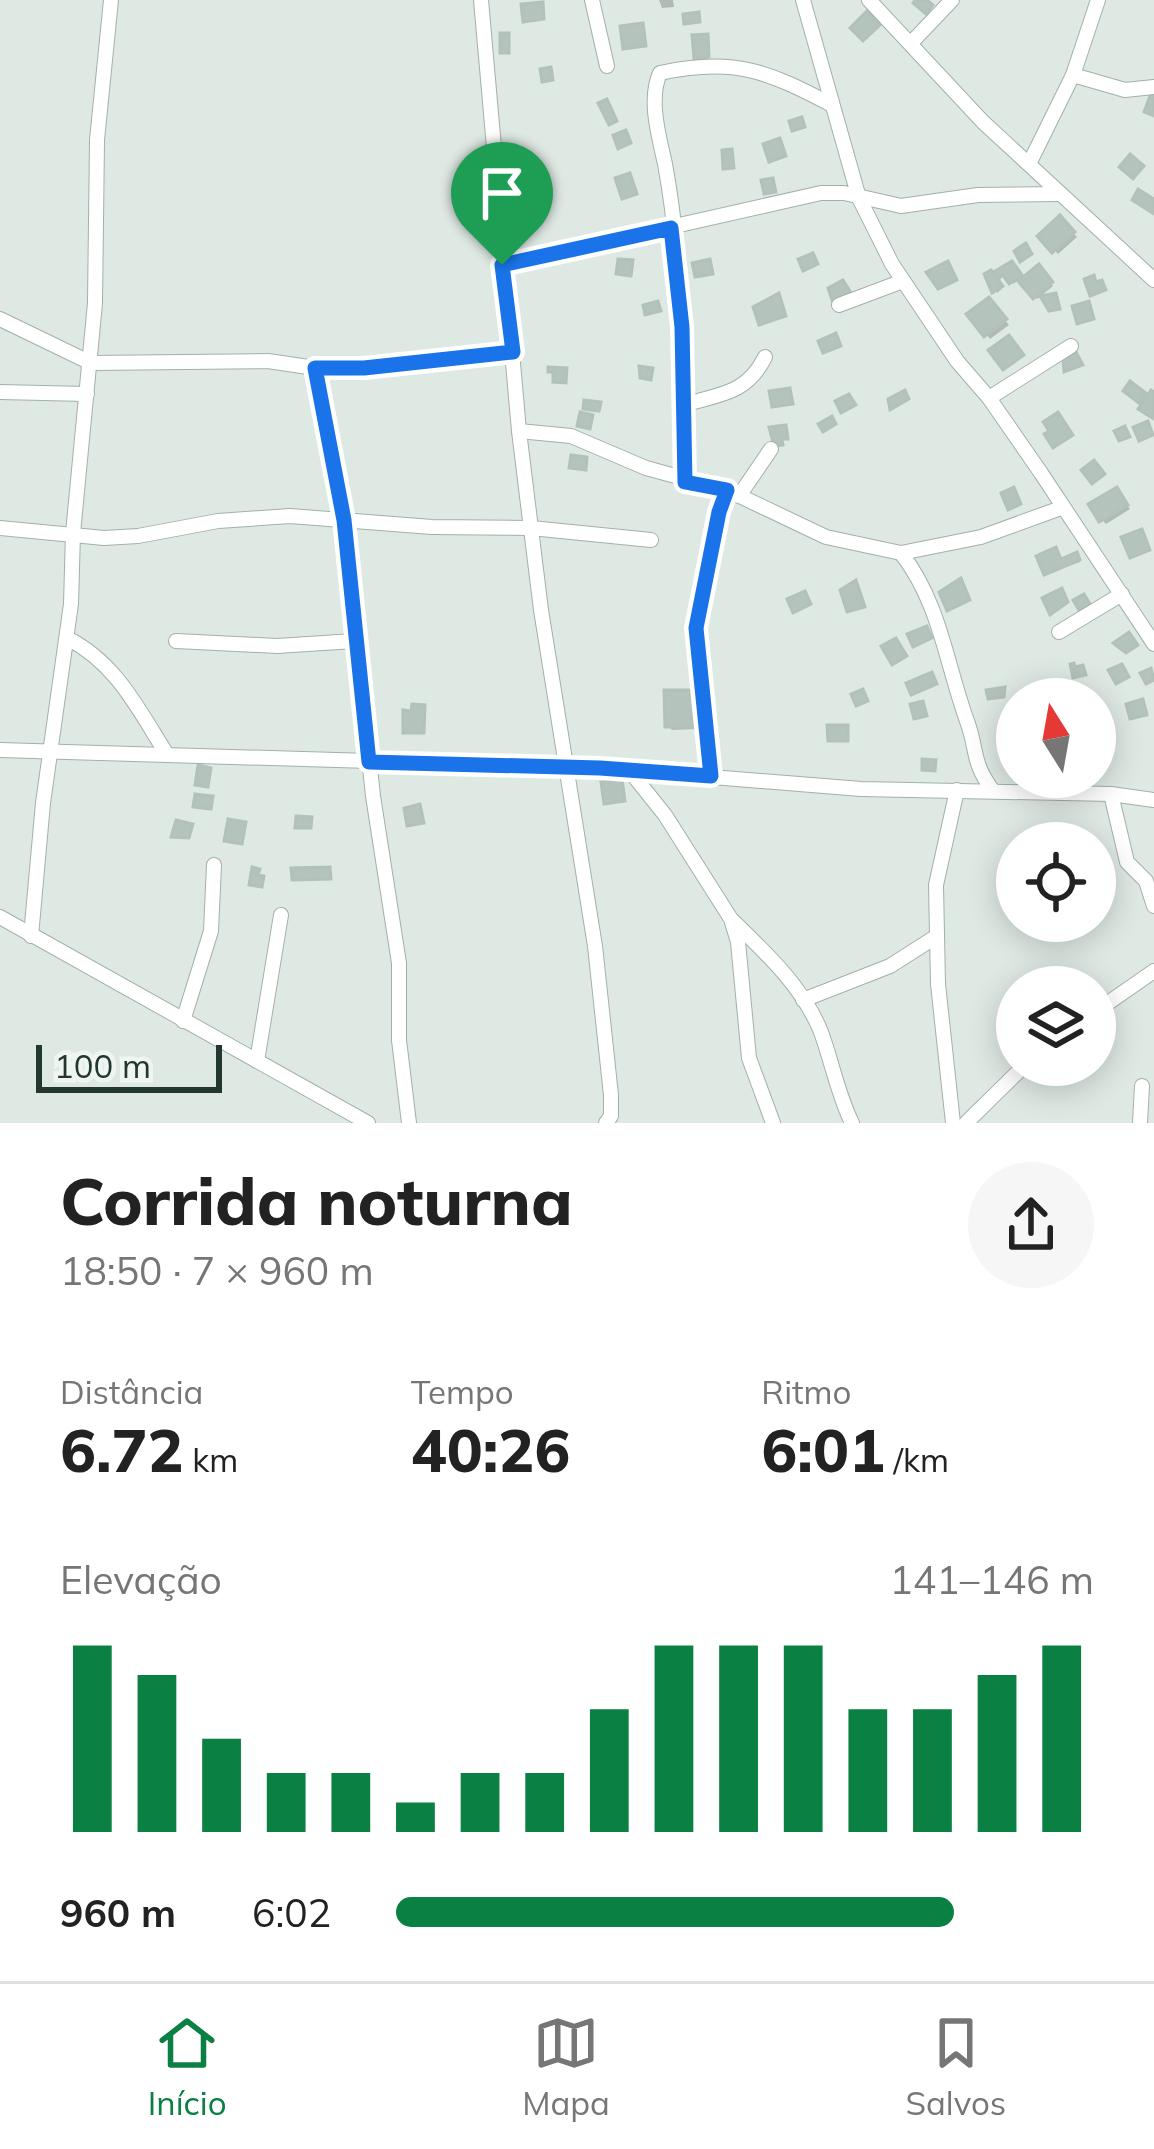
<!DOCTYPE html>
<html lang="pt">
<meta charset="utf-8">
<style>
body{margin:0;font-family:Mulish,sans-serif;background:#f6f6f6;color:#222;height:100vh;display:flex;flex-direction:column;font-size:45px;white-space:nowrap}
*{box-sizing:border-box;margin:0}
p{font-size:39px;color:#767676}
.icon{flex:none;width:66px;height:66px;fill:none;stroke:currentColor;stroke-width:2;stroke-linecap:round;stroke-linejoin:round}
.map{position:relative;height:1123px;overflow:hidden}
.sheet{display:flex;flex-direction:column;background:#fff;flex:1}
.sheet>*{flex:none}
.needle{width:78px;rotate:349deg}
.fabs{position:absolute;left:996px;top:678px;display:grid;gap:24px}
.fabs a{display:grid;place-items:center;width:120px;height:120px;border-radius:50%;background:#fff;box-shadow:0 6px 30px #0003;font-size:60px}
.scale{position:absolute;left:36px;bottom:30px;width:186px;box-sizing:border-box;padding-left:12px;border:6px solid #223730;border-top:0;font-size:33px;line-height:42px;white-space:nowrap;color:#223730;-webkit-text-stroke:9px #eff6f2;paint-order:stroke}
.pin{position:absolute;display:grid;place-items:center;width:102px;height:102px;color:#fff;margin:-123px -51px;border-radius:50% 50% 50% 0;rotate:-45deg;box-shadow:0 0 12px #0007}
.pin .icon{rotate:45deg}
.round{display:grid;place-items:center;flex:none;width:126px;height:126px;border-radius:63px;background:#f6f6f6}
.head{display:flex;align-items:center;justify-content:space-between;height:204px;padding:0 60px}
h1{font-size:66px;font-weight:800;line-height:90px}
.figures{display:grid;grid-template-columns:repeat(3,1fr);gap:18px;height:204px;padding:12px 60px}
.figures div{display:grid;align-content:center}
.figures b{font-size:60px;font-weight:800}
.figures small{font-size:33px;font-weight:400}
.figures p{font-size:33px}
.chart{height:336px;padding:24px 60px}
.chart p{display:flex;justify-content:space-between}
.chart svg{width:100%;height:216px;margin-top:12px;stroke:#0b8043;stroke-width:6}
ul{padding:0 60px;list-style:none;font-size:39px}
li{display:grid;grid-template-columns:192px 144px 1fr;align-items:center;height:90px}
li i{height:30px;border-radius:15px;background:#0b8043}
.dock{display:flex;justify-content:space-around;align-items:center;height:168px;border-top:3px solid #e0e0e0;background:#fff;font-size:33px;color:#767676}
.dock a{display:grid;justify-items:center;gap:6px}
.dock .current{color:#0b8043}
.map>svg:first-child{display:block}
.shadow{fill:#0003}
.building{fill:#b5c3bd;stroke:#b2c2ba;stroke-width:3}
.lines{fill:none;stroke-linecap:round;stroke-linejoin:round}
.minor-casing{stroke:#a3b0aa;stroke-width:16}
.minor{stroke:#fff;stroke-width:14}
.route-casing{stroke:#fff;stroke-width:24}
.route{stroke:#1a73e8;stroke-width:15}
</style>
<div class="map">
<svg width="1154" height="1123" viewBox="0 0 1154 1123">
<rect width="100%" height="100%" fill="#dfe9e4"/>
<!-- shadow -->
<g class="shadow">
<path d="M659,0h14l1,7 -12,1z"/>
<path d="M1060,219l17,18 -19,17 -17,-18z"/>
<path d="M1012,265l11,16 15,-13 15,18 -16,13 -17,-20 -7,5 -7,-11 -8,9 4,7 -5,4 -3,-17z"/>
<path d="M989,301l20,24 -19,14 -19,-24z"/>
<path d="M1120,495l10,14 -24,15 -4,-4z"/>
<path d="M1079,558l1,4 -34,12 16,-12z"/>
<path d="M691,693l4,4 1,32 -24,1 -4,-4z"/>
</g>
<!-- building -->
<g class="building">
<path d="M915,0h12l6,5 -7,9 -13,-11z"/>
<path d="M543,2l1,17 -21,3 -2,-18z"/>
<path d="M867,11l13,14 -17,16 -13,-13z"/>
<path d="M699,12l1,10 -16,2 -1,-10z"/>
<path d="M643,23l3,23 -23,3 -3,-23z"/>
<rect x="500" y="33" width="9" height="20"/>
<path d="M708,34l1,23 -15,2 -2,-24z"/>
<path d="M551,67l2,13 -11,2 -2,-13z"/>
<path d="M1151,93l3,2v21l-10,-4z"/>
<path d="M607,99l10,22 -8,4 -11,-22z"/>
<path d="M802,117l3,10 -13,4 -3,-10z"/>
<path d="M626,130l5,13 -13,6 -5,-14z"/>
<path d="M780,138l6,18 -17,6 -6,-18z"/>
<path d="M732,149l2,19 -11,1 -1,-19z"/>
<path d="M1130,154l14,12 -11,13 -14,-12z"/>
<path d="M630,173l7,21 -15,5 -7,-21z"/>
<path d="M773,178l3,14 -12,2 -3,-14z"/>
<path d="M1138,189l16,10v15l-22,-14z"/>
<path d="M1060,215l15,17 -23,21 -15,-17z"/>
<path d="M1026,243l6,11 -12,8 -6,-11z"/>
<path d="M813,253l5,11 -15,7 -5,-12z"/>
<path d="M618,259l15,1 -2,16 -15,-2z"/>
<path d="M710,259l3,15 -18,3 -3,-14z"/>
<path d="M948,261l9,19 -19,9 -12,-17z"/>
<path d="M1012,261l10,14 -13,9 -7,-10 -3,3 -4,-6z"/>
<path d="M1039,264l14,18 -20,17 -15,-18z"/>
<path d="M991,270l12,16 -11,7 -8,-19z"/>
<path d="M1094,275l2,7 6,-2 4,10 -16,6 -6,-17z"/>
<path d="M843,280l10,16 -20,7 -5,-15z"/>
<path d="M779,293l7,23 -27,9 -6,-18z"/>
<path d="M1056,293l4,16 -11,2 -9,-15z"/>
<path d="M989,297l18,22 -23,18 -18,-23z"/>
<path d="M658,301l3,10 -16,4 -2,-10z"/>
<path d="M1089,301l5,18 -17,5 -5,-18z"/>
<path d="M836,333l5,13 -18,7 -5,-12z"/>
<path d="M1009,335l15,20 -21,15 -15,-20z"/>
<path d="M1076,352l7,13 -19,7 -1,-13z"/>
<path d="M639,366l14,2 -2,12 -11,-2z"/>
<path d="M548,367l19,1 -1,15 -13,-1v-10h-5z"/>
<path d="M1130,381l16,12 -7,10 -16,-12z"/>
<path d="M790,388l3,16 -21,3 -3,-16z"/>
<path d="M905,390l4,9 -19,11 -2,-11z"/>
<path d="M1151,390l3,2v27l-16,-10z"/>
<path d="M849,394l7,11 -15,8 -6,-12z"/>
<path d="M584,400l17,2 -2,9 -16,-2z"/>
<path d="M580,412l13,3 -3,14 -13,-3z"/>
<path d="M1058,412l15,23 -20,13 -9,-14 5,-3 -6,-9z"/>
<path d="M832,416l4,8 -13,8 -5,-8z"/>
<path d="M1148,421l5,14 -14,6 -6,-14z"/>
<path d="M786,425l2,14h-6l1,6 -9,1 -5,-19z"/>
<path d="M1125,426l5,11 -11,4 -5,-10z"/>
<path d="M571,455l16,2 -1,13 -17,-2z"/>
<path d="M1094,460l11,14 -13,10 -11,-14z"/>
<path d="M1014,487l7,17 -13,6 -7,-17z"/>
<path d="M1117,487l11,18 -29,17 -11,-18z"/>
<path d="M1142,529l8,21 -20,8 -9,-21z"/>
<path d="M1056,547l5,12 16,-7 3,8 -36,15 -8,-19z"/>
<path d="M961,578l9,22 -23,11 -8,-19z"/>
<path d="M856,580l9,27 -18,5 -7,-22z"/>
<path d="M1062,588l6,14 -18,13 -8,-17z"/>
<path d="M805,591l6,13 -18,9 -6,-14z"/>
<path d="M1084,594l8,13 -11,7 -8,-14z"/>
<path d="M927,626l5,12 -19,9 -6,-13z"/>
<path d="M1129,632l9,13 -12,8 -13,-10z"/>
<path d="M896,638l11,18 -15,9 -11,-19z"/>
<path d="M1074,663l1,4 8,-2 3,10 -13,3 -3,-14z"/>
<path d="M1122,664l7,13 -13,7 -8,-14z"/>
<path d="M1151,668l3,12 -8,4 -6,-11z"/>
<path d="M932,672l5,12 -26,11 -5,-12z"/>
<path d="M1005,687l-1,10 -16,2 -2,-9z"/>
<path d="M863,689l5,12 -12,5 -5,-12z"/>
<path d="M664,690h28l1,37h-28z"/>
<path d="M1143,699l4,16 -17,4 -4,-15z"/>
<path d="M923,701l4,15 -13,3 -4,-15z"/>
<path d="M412,704l13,1 -1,28h-21v-23l8,1z"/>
<path d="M827,725h21v16h-20z"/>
<path d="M1095,727l9,3 -1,5 6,2 -5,15 -9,-2z"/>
<path d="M922,759l14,1 -1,11 -13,-1z"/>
<path d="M198,765l13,3 -3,19 -13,-2z"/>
<path d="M622,779l3,22 -21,3 -3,-22z"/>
<path d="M195,794l18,2 -2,13 -18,-2z"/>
<path d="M420,804l4,19 -17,3 -3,-18z"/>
<path d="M296,816l16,1 -1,11h-16z"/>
<path d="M228,819l18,3 -4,22 -18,-3z"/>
<path d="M176,820l17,4 -4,14 -18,-1z"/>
<path d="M252,867l8,2 -2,6 6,1 -2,11 -13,-2z"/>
<path d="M330,867l1,12 -39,1 -1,-12z"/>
</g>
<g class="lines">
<defs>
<g id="minor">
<path d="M481,0l38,431 22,179 54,336 16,149v21l-5,7"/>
<path d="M592,0l15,66"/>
<path d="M803,0l56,198 33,66 65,97 32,37 52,75 113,171"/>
<path d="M869,0l114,122 171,158"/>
<path d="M911,43l41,-43"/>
<path d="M1073,75l52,15 29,-3"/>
<path d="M1030,162l43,-87 25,-75"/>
<path d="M502,265l319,-72h23l57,13 77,-11 81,-1"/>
<path d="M839,305l64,-24"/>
<path d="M0,319l91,44 177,-2 47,7h49l149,-16"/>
<path d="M315,368l29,152 29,276 26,167v77l10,83"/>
<path d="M0,392l87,2"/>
<path d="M989,398l82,-52"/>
<path d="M683,405c37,-11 64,-11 82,-48"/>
<path d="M519,431l52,5 75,32 81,22 99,47 75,16 80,-16 80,-29"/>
<path d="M685,481c-2,-104 -1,-214 -20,-317 -6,-28 -17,-64 -5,-91 74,-16 107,-2 172,32"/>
<path d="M739,496l32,-47"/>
<path d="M0,528l104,10 34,-2 80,-15 72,-5 142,11 99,1 120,12"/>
<path d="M901,553c39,50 45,110 66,168 11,30 4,40 26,70"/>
<path d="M1059,632l63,-38"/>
<path d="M67,638c49,25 70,69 99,115"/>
<path d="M176,641l101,5 77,-5"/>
<path d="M0,750l600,18 261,21 250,5 43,6"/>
<path d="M629,770l36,45 66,104 7,23 11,116 24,65"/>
<path d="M711,776l-15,-148 23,-116 8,-22"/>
<path d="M1111,794l16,68 19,19 8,25"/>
<path d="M0,917l368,206"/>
<path d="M732,920c34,33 71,67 89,112 11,30 17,63 31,91"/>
<path d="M31,936l12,-133 28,-199 2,-71 22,-230 2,-163 14,-140"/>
<path d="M803,1000l87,-34 47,-30"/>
<path d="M1095,1012l59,-41"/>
<path d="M183,1021l28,-90 3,-66"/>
<path d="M257,1061l24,-146"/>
<path d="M953,1123l-15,-139 -2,-99 21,-95"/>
<path d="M966,1123l59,-58"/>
<path d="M1140,1123l2,-37"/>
</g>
</defs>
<!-- minor casing -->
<use href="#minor" class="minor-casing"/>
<!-- minor -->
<use href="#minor" class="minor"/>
</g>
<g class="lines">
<defs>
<path id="route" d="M671,228l11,99 3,155 42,8 -8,22 -23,116 15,148 -111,-8 -231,-6 -25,-242 -29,-152h49l149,-16 -11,-87z"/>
</defs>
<!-- route casing -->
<use href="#route" class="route-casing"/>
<!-- route -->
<use href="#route" class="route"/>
</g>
</svg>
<div class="fabs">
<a><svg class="needle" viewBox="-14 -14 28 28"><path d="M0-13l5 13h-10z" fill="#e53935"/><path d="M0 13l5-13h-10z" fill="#767676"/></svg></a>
<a><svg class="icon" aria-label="locate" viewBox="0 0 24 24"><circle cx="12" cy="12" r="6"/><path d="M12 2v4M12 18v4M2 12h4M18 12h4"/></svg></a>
<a><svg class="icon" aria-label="layers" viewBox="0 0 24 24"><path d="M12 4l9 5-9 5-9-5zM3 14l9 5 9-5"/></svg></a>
</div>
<div class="scale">100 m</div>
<div class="pin" style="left:502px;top:265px;background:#1e9e55"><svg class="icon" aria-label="arrive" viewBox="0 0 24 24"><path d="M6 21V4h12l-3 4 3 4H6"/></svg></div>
</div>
<section class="sheet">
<div class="head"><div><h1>Corrida noturna</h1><p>18:50 · 7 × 960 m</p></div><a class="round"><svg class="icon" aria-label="share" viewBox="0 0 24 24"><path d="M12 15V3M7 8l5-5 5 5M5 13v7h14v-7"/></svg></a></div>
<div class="figures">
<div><p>Distância</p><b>6.72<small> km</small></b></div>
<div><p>Tempo</p><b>40:26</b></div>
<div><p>Ritmo</p><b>6:01<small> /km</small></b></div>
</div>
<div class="chart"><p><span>Elevação</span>141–146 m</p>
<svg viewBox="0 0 160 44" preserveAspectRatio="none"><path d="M5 44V6M15 44V12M25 44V25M35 44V32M45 44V32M55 44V38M65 44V32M75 44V32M85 44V19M95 44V6M105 44V6M115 44V6M125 44V19M135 44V19M145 44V12M155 44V6"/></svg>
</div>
<ul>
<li><b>960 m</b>6:02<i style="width:80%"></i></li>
</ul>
</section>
<nav class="dock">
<a class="current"><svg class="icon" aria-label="home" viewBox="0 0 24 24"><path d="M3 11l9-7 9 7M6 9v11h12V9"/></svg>Início</a>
<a><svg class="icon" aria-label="map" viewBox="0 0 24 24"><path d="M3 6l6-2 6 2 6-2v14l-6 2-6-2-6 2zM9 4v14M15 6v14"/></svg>Mapa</a>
<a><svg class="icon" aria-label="saved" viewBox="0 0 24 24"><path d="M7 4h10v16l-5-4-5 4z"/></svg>Salvos</a>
</nav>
